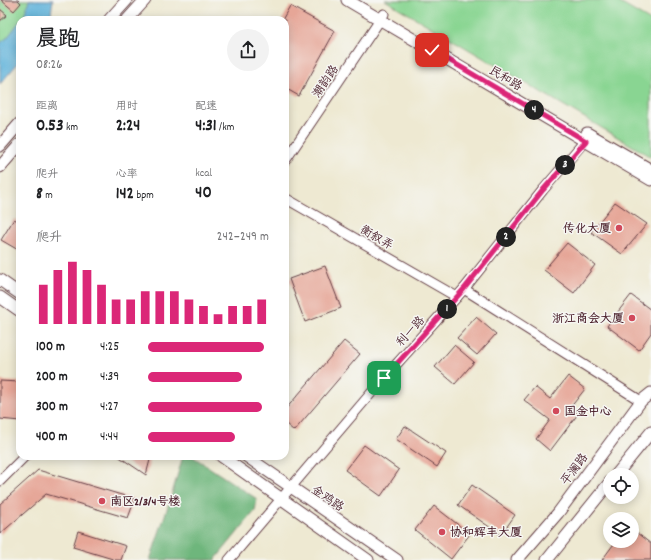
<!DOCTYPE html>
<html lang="zh">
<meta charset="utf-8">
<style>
body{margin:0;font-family:Dekko,"LXGW WenKai TC",sans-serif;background:#f2f2f2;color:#202124;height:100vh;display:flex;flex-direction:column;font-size:15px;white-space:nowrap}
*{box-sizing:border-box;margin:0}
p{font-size:13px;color:#757577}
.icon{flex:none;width:22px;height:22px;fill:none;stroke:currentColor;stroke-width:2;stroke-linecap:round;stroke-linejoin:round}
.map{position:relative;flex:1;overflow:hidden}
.details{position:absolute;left:16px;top:16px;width:273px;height:444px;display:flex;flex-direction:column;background:#fff;border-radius:12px;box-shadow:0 2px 10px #0003}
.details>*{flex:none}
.buttons{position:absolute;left:603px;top:468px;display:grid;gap:8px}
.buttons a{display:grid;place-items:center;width:36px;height:36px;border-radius:50%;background:#fff;box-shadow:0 2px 10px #0003;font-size:20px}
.pin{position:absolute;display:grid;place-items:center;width:34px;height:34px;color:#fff;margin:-17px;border-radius:8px;box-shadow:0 2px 6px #0006}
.km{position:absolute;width:20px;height:20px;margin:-10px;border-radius:50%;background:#222;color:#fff;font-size:11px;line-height:20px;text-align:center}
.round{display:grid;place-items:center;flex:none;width:42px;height:42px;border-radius:21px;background:#f2f2f2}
.head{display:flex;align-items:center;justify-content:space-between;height:68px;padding:0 20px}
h1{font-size:22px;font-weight:700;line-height:30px}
.metrics{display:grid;grid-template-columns:repeat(3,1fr);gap:6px;height:68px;padding:4px 20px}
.metrics div{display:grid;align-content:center}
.metrics b{font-size:17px;font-weight:700}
.metrics small{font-size:11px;font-weight:400}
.metrics p{font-size:11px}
.chart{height:112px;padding:8px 20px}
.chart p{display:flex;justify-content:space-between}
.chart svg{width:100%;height:72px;margin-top:4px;stroke:#db2777;stroke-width:6}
ul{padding:0 20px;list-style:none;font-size:13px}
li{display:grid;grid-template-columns:64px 48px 1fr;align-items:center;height:30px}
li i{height:10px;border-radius:5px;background:#db2777}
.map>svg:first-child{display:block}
.green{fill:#89d592;stroke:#6a7a5e}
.forest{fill:#6eb67c;stroke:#5c6a54}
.water{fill:#5eb2da;stroke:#546882}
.building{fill:#e6a697}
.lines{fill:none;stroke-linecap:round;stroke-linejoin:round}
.minor-casing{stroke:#633d44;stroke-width:11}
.major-casing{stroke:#633d44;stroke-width:13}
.minor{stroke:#fff;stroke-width:9}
.major{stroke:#fff;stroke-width:11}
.route-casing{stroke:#fff;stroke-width:8}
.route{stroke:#db2777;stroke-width:5}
.poi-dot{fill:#d1495b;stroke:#f6f6f2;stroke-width:1.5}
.labels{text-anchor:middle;stroke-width:3;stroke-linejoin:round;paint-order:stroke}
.street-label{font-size:12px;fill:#4a1f2b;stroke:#f6f6f2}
.poi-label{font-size:12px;font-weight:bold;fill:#4a1f2b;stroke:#f6f6f2;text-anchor:start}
</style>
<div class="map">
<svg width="651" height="560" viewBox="0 0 651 560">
<rect width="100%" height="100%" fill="#f6f6f2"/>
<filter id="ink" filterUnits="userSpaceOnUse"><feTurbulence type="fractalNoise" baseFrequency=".025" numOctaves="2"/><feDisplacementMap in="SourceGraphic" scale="8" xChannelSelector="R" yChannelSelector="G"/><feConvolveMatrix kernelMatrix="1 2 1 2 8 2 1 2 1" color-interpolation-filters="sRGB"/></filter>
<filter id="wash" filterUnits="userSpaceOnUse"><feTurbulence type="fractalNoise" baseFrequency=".012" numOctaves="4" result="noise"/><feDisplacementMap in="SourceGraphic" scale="16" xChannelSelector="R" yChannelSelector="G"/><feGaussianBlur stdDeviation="0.9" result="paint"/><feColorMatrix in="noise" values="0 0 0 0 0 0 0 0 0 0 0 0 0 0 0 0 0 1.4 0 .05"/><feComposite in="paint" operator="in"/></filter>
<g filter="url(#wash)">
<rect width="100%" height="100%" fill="#eee9d2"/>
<!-- green -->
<g class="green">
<path d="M0,0h34l-9,20h-5v6l-20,24z"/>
<path d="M385,0h230l36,21v136z"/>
</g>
<!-- forest -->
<path class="forest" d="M183,456h9l65,43 -2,12 -40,49h-65l21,-63z"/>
<!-- water -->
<g class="water">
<path d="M29,0h24l-3,20h-29l3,-3z"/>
<path d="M20,21v40l-20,23v-41l7,-5z"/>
</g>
<g id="blocks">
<!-- building -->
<g class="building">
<path d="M1,0h17l3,3 -7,8z"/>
<path d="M290,6l45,25 -36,65 -14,-8v-68h-3z"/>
<path d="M0,9l7,6 -7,6z"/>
<path d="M615,202l32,22 -25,30 -31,-22z"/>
<path d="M14,219l6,3v29l-19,-11z"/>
<path d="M567,243l28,22 -21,28 -30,-23z"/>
<path d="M325,266l16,42 -36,14 -16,-43z"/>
<path d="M631,295l20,15v23l-12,17 -32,-24z"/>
<path d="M476,317l20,17 -19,21 -20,-17z"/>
<path d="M344,341l16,13 -66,77 -9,-8v-13z"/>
<path d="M454,345l20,17 -19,22 -20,-17z"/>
<path d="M568,376l17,13 -15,19 8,6 -28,37 -14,-12 14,-19 -26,-20 11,-13 15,12z"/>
<path d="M0,381l20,1v39l-20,-2z"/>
<path d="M405,426l41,27 -9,14 -41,-28z"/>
<path d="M364,445l35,25 -18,26 -36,-26z"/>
<path d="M118,456h33l-5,19z"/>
<path d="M38,470l97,29 -7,19 -82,-24 -46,40v-30z"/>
<path d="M472,485l43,30 -14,20 -43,-30z"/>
<path d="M434,506l36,28 -19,25 -36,-29z"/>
<path d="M78,531l48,15 -5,14h-5l-43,-13z"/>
<path d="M637,533l14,11v16h-49l14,-19h11l3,2z"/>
</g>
</g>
</g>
<g filter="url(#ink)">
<use href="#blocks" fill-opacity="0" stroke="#633d44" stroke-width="1"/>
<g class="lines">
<defs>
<g id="minor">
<path d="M285,161l99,-147"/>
<path d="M285,198l172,99"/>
<path d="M464,289l177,112"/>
<path d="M0,481l25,-25"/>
<path d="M229,560l155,-182 80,-89 79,-99 46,-54"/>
</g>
<g id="major">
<path d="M347,0l304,180"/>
<path d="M109,20l18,-20"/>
<path d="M127,20l18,-20"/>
<path d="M587,133l64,37"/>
<path d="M0,146l20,-23"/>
<path d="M0,167l20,-23"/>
<path d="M0,280l20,14"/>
<path d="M0,297l20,14"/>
<path d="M221,456l147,104"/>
<path d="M246,456l151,104"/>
<path d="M616,475l35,-43"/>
<path d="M517,560l41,-47 83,-112 10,-8"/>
<path d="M547,560l63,-78"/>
</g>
</defs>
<!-- minor casing -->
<use href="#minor" class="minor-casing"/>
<!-- major casing -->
<use href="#major" class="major-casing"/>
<!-- minor -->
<use href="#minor" class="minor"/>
<!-- major -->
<use href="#major" class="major"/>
</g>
</g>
<g class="lines" filter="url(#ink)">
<defs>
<path id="route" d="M384,378l80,-89 79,-99 43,-49 -154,-91"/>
</defs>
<!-- route casing -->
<use href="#route" class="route-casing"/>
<!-- route -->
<use href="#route" class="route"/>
</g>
<!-- markers -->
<g class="poi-dot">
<circle cx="619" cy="228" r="4"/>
<circle cx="632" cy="318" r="4"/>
<circle cx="556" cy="411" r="4"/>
<circle cx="102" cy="501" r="4"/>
<circle cx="442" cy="532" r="4"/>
</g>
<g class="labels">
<!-- street labels -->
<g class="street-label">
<text transform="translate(506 78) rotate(31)" y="4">民和路</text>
<text transform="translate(325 81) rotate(-56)" y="4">潮韵路</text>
<text transform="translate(377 237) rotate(30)" y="4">衡叙弄</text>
<text transform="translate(410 331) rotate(-48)" y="4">利一路</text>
<text transform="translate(574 469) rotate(-53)" y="4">平澜路</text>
<text transform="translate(328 498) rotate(34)" y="4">金鸡路</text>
</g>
<!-- poi labels -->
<g class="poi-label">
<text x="611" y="232" text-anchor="end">传化大厦</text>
<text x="624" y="322" text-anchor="end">浙江商会大厦</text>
<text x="564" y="415">国金中心</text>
<text x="110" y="505">南区2/3/4号楼</text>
<text x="450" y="536">协和辉丰大厦</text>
</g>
</g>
</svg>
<div class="buttons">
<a><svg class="icon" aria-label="locate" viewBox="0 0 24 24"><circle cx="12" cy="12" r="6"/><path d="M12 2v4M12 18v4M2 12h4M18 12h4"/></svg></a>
<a><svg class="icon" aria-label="layers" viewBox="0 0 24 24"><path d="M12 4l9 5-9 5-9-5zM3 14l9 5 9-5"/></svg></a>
</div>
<div class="pin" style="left:384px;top:378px;background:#1e9e55"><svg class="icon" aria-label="arrive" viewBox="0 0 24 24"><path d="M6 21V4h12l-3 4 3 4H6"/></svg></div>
<div class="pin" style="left:432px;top:50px;background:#d93025"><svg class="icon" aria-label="check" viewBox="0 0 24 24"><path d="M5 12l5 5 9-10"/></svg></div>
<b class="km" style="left:447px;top:309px">1</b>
<b class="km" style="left:506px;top:237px">2</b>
<b class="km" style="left:565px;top:165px">3</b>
<b class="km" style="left:534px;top:110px">4</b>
<section class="details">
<div class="head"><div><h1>晨跑</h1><p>08:26</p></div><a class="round"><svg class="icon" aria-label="share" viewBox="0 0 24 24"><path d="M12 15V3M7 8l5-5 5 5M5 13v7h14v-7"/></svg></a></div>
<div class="metrics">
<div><p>距离</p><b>0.53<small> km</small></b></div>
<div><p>用时</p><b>2:24</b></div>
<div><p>配速</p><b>4:31<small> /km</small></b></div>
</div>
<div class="metrics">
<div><p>爬升</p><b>8<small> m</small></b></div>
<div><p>心率</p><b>142<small> bpm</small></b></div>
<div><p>kcal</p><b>40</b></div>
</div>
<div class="chart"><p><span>爬升</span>242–249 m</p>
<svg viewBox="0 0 160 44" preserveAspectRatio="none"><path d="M5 44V20M15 44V11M25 44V6M35 44V11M45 44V20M55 44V29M65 44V29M75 44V24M85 44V24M95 44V24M105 44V29M115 44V33M125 44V38M135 44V33M145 44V33M155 44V29"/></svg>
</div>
<ul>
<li><b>100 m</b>4:25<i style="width:96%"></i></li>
<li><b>200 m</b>4:39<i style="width:78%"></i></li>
<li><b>300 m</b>4:27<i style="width:94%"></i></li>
<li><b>400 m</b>4:44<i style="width:72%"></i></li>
</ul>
</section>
</div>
